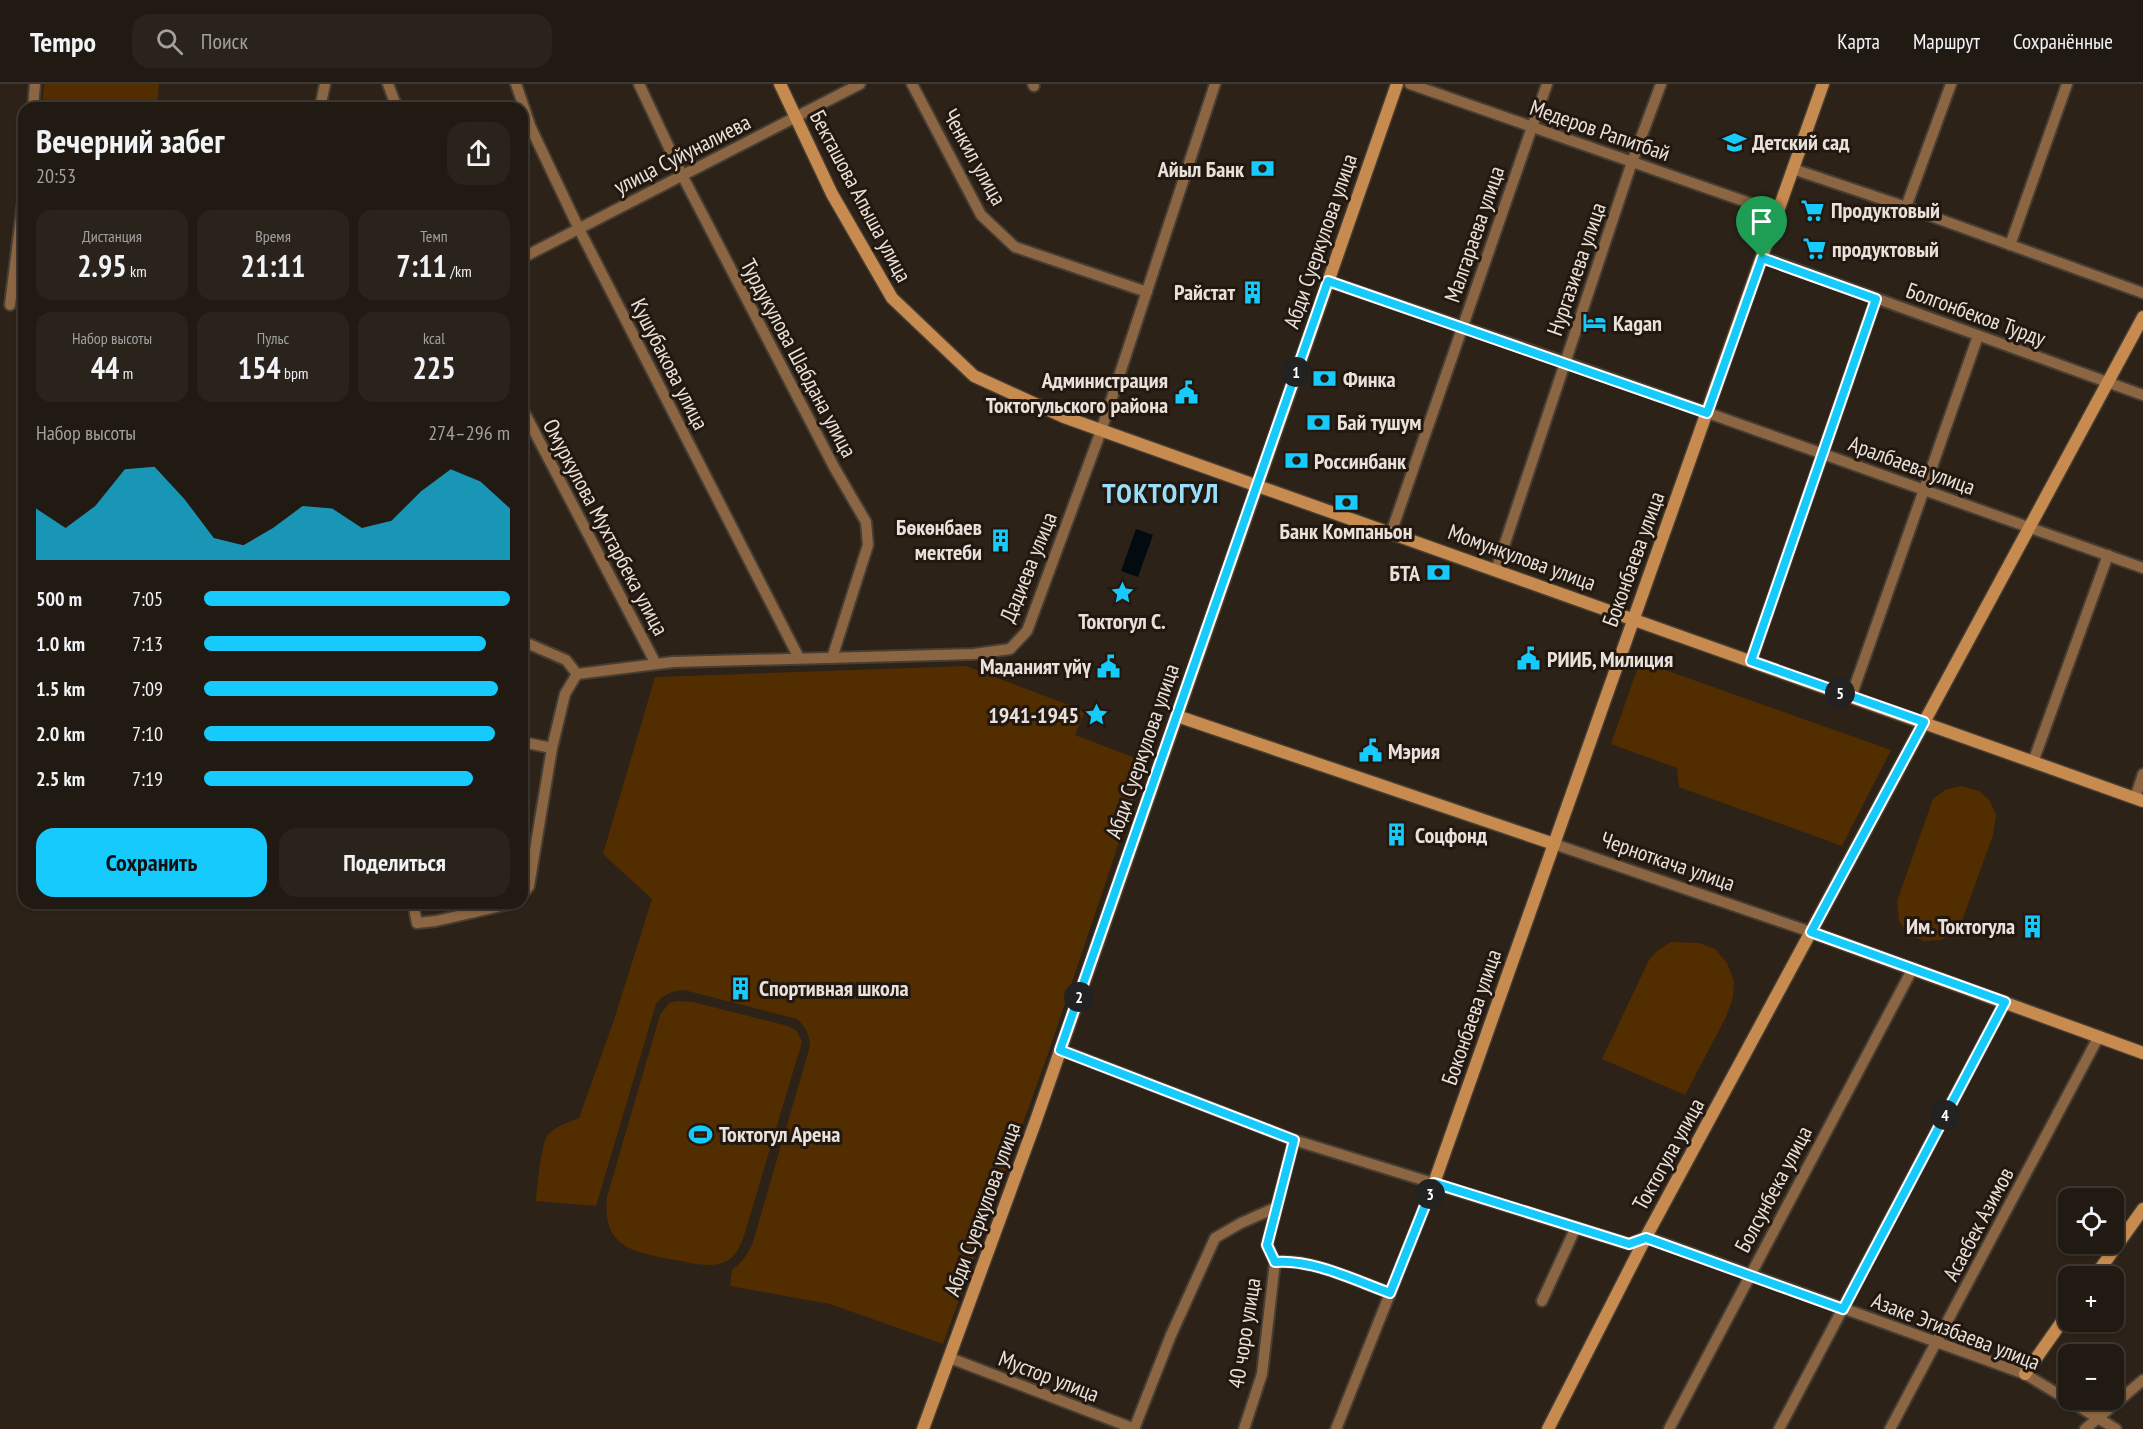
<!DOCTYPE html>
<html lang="ru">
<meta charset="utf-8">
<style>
body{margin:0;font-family:"PT Sans Narrow",sans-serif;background:#29231b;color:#f1f3f6;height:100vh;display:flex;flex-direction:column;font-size:22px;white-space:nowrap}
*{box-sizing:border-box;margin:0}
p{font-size:20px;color:#a2a19f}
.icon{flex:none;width:33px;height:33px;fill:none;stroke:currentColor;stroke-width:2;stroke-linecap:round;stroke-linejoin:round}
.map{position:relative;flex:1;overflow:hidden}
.sheet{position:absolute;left:18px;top:18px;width:510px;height:807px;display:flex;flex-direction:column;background:#211a12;border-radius:18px;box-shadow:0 2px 4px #0004,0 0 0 2px #3e3832}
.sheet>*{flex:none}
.controls{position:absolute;left:2058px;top:1104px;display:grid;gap:12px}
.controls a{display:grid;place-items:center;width:66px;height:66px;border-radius:12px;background:#211a12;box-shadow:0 2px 4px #0004,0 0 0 2px #3e3832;font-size:30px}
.pin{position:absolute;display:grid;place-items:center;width:51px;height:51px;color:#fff;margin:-62px -26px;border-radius:50% 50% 50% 0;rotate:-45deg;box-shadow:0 0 6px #0007}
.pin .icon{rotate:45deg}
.km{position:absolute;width:30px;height:30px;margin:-15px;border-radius:50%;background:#222;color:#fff;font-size:16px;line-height:30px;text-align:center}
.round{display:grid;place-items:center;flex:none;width:63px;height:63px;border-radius:18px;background:#29231b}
.headline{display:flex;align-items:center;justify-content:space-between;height:102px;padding:0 18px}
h1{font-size:33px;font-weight:700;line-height:45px}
.stats{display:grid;grid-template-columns:repeat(3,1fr);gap:9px;height:102px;padding:6px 18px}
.stats div{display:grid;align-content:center;border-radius:15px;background:#29231b;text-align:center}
.stats b{font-size:30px;font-weight:700}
.stats small{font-size:16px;font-weight:400}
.stats p{font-size:16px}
.chart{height:168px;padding:12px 18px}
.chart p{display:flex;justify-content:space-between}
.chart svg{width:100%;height:108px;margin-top:6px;fill:#16cafb;opacity:.7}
.cta{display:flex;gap:12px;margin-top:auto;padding:12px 18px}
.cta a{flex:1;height:69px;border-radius:18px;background:#16cafb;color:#111;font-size:24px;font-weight:700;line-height:69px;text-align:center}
.cta a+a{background:#29231b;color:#f1f3f6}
ul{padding:0 18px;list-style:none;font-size:20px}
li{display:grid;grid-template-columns:96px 72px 1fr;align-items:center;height:45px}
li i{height:15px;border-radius:8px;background:#16cafb}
header{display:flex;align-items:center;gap:36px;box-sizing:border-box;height:84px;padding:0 30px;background:#211a12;border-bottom:2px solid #3e3832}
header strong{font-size:28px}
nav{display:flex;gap:33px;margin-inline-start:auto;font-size:21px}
.search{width:420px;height:54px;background:#29231b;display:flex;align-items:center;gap:15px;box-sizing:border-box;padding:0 21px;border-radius:18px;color:#a2a19f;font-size:22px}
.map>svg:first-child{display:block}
.green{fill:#522d00}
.water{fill:#020b0f}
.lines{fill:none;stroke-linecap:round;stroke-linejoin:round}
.street-casing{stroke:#463d33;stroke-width:14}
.secondary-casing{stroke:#463d33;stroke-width:15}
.street{stroke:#8c6642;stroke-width:10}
.secondary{stroke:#c88b4f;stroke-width:12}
.route-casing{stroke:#fff;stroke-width:12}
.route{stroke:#16cafb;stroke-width:8}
.labels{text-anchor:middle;stroke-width:6;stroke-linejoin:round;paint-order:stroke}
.street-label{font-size:22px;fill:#e9e1db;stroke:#22180f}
.poi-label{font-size:22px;font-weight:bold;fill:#e9e1db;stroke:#22180f;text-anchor:start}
.district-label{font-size:28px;font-weight:bold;letter-spacing:1.5px;fill:#99dffb;stroke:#22180f}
</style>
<header>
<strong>Tempo</strong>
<div class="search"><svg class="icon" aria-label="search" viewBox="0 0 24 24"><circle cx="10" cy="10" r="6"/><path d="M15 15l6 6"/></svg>Поиск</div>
<nav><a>Карта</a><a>Маршрут</a><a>Сохранённые</a></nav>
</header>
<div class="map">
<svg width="2143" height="1345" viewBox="0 0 2143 1345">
<rect width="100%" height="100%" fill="#2c2218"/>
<!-- green -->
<g class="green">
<path d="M44,0h115l-2,24h-115z"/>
<path d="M1640,577l251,89 -49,96 -163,-59 -2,-19 -66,-24z"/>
<path d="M966,582l119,45 -10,24 71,27 -97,289 -106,293 -113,-40 -100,-18 2,-16c11,-8 16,-16 21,-28l57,-196c-1,-12 -4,-19 -13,-27l-113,-29c-13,1 -20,4 -28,14l-60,202 -60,-5c1,-13 5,-53 10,-63 7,-12 22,-15 33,-20l34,-95 39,-124 -49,-45 52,-177z"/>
<path d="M1961,702l18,5 11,10 6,14 -3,20 -34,94 -18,11 -17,1 -14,-6 -11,-14 -2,-20 36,-102 12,-9z"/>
<path d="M1671,858l28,1 16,6 12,14 7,18 -1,16 -7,20 -41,78 -83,-36 47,-99 9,-10z"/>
<path d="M676,917l17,1 95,24 9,5 5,11 -59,197c-4,9 -8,18 -16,22 -16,8 -35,2 -51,-1 -41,-8 -74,-11 -69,-63l53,-182 9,-12z"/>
</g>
<!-- water -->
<path class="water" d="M1136,445l17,6 -15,42 -17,-6z"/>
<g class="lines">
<defs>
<g id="street">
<path d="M388,0l9,24"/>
<path d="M516,0l15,44 48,101 220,429"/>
<path d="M639,0l43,91 152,292 32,55 2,23 -36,113"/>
<path d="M912,0l69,131 34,32 132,45"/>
<path d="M1033,0l1,2"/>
<path d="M1410,0l368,129"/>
<path d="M33,24l2,-24"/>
<path d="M320,24l5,-24"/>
<path d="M1793,85l113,38 237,86"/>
<path d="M1906,123l45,-123"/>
<path d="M2010,161l57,-161"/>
<path d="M1762,173l381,138"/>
<path d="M522,174l338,-174"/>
<path d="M1328,197l237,81 578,206"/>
<path d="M10,221l14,-111"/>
<path d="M522,324l134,256"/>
<path d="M1391,449l156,-449"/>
<path d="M1496,486l136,-408 29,-78"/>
<path d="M522,557l44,19 11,14"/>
<path d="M1751,577l125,-362"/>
<path d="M577,590l96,-12 301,-8 36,-5 17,-18 74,-200 114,-347"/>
<path d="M1851,613l127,-361"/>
<path d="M522,658l30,6"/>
<path d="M2033,678l75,-207"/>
<path d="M2135,714l8,-24"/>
<path d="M1554,760l257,88"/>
<path d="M522,811l7,-9 23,-138 13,-54 12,-20"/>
<path d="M413,819l4,20 19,-2 78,-18"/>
<path d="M1061,966l233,90 335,104 17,-7 379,137 91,55"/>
<path d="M1275,1178c36,-4 81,19 115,31"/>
<path d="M1542,1217l34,-74"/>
<path d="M950,1274l185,71"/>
<path d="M1134,1345l37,-94 44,-97 26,-15 36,-16"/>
<path d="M1244,1345l18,-55 13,-112 -8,-17 27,-105"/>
<path d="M1336,1345l98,-246"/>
<path d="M1669,1345l244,-461"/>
<path d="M1779,1345l226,-427"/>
<path d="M1890,1345l209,-393"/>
<path d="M2085,1345l58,-49"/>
</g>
<g id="secondary">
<path d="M780,0l52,110 60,104 82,78 90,41 1079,384"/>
<path d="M1177,632l377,128"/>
<path d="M1811,848l332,121"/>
<path d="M1434,1099l389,-1099"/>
<path d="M2095,1192l48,-67"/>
<path d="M2025,1290l43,-61"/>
<path d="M923,1345l112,-306 362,-1039"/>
<path d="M1548,1345l98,-192 497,-920"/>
</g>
</defs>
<!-- street casing -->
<use href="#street" class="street-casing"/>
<!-- secondary casing -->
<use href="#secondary" class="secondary-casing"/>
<!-- street -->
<use href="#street" class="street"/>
<!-- secondary -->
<use href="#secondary" class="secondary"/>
</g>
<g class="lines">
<defs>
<path id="route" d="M1762,174l114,41 -125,362 173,61 -113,210 194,70 -162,307 -197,-71 -17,6 -195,-61 -44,110c-36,-13 -77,-34 -115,-31l-8,-17 27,-105 -234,-90 268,-769 379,132z"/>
</defs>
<!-- route casing -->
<use href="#route" class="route-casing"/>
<!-- route -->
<use href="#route" class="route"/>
</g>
<!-- icons -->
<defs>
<symbol id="school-bare" viewBox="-9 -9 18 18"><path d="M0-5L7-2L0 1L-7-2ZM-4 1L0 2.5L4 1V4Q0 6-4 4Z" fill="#16cafb" stroke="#22180f" stroke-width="2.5" paint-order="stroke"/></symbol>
<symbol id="bank-bare" viewBox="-9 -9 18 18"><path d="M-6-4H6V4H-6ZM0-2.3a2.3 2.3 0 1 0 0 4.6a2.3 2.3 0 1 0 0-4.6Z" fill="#16cafb" stroke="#22180f" stroke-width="2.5" paint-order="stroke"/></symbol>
<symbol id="supermarket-bare" viewBox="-9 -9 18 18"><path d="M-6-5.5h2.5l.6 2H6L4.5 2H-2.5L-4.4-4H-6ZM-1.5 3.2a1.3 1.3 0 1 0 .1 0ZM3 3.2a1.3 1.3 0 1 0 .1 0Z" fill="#16cafb" stroke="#22180f" stroke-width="2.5" paint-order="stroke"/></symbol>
<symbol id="building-bare" viewBox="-9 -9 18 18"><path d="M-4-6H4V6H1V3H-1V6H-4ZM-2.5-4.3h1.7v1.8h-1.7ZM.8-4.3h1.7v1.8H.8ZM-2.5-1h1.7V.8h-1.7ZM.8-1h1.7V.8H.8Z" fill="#16cafb" stroke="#22180f" stroke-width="2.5" paint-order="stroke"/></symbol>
<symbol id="hotel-bare" viewBox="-9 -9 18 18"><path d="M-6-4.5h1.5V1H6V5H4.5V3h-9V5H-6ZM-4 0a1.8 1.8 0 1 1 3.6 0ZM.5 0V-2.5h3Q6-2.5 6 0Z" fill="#16cafb" stroke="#22180f" stroke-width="2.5" paint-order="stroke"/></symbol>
<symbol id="civic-bare" viewBox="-9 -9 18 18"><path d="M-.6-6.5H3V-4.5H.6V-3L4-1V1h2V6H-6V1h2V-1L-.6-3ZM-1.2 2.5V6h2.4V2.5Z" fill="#16cafb" stroke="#22180f" stroke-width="2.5" paint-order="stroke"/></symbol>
<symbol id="sight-bare" viewBox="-9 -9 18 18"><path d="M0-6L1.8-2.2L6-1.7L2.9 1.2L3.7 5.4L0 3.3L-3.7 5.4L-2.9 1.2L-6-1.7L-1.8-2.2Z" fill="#16cafb" stroke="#22180f" stroke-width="2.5" paint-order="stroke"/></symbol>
<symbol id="stadium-bare" viewBox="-9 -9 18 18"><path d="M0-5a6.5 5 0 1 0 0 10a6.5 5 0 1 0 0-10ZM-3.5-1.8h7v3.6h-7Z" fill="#16cafb" stroke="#22180f" stroke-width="2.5" paint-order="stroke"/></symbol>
</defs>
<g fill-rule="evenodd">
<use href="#school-bare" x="1718" y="42" width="33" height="33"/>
<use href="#bank-bare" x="1246" y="68" width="33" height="33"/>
<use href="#supermarket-bare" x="1796" y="110" width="33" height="33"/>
<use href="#supermarket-bare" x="1798" y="148" width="33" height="33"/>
<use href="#building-bare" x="1236" y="192" width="33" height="33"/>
<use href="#hotel-bare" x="1578" y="222" width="33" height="33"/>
<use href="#bank-bare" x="1308" y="278" width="33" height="33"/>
<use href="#civic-bare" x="1170" y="292" width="33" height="33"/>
<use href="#bank-bare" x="1302" y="322" width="33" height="33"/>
<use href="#bank-bare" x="1280" y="360" width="33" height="33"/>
<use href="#bank-bare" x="1330" y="402" width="33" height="33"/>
<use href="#building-bare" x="984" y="440" width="33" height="33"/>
<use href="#bank-bare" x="1422" y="472" width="33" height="33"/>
<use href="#sight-bare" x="1106" y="492" width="33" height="33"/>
<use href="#civic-bare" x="1512" y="558" width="33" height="33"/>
<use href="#civic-bare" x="1092" y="566" width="33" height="33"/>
<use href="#sight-bare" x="1080" y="614" width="33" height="33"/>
<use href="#civic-bare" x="1354" y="650" width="33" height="33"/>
<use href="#building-bare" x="1380" y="734" width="33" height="33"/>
<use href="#building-bare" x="2016" y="826" width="33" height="33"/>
<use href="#building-bare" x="724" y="888" width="33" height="33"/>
<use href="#stadium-bare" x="684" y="1034" width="33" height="33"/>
</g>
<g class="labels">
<!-- street labels -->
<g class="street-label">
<text transform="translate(1600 46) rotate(19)" y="8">Медеров Рапитбай</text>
<text transform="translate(682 70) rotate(-27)" y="8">улица Суйуналиева</text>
<text transform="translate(975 73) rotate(61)" y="8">Ченкил улица</text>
<text transform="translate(861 112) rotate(62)" y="8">Бекташова Апыша улица</text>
<text transform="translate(1474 150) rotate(-71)" y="8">Малгараева улица</text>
<text transform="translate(1320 157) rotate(-71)" y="8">Абди Суеркулова улица</text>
<text transform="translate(1576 185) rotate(-71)" y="8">Нургазиева улица</text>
<text transform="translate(1976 230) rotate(20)" y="8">Болгонбеков Турду</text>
<text transform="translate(799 274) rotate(62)" y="8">Турдукулова Шабдана улица</text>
<text transform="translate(670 280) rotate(63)" y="8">Кушубакова улица</text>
<text transform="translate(1912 381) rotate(20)" y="8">Аралбаева улица</text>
<text transform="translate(606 443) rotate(62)" y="8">Омуркулова Мухтарбека улица</text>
<text transform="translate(1522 473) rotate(20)" y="8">Момункулова улица</text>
<text transform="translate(1633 475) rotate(-70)" y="8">Боконбаева улица</text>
<text transform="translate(1028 483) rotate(-68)" y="8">Дадиева улица</text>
<text transform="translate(1142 667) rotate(-71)" y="8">Абди Суеркулова улица</text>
<text transform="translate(1668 777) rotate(19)" y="8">Черноткача улица</text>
<text transform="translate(1471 933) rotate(-71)" y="8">Боконбаева улица</text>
<text transform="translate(1668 1070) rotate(-61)" y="8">Токтогула улица</text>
<text transform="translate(1773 1105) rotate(-62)" y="8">Болсунбека улица</text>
<text transform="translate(982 1125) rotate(-70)" y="8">Абди Суеркулова улица</text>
<text transform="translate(1978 1140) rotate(-62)" y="8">Асаебек Азимов</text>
<text transform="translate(1956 1247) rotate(21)" y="8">Азаке Эгизбаева улица</text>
<text transform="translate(1244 1249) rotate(-81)" y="8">40 чоро улица</text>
<text transform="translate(1049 1292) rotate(21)" y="8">Мустор улица</text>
</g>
<!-- poi labels -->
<g class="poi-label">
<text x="1752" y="66">Детский сад</text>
<text x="1244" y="93" text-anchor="end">Айыл Банк</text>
<text x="1831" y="134">Продуктовый</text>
<text x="1832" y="173">продуктовый</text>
<text x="1235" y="216" text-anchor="end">Райстат</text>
<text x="1613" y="247">Kagan</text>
<text x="1343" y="303">Финка</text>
<text x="1168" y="304" text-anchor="end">Администрация<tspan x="1168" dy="25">Токтогульского района</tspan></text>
<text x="1337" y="346">Бай тушум</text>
<text x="1314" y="385">Россинбанк</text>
<text x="982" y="451" text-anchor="end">Бөкөнбаев<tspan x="982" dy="25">мектеби</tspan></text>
<text x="1346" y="455" text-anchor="middle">Банк Компаньон</text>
<text x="1420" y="497" text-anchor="end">БТА</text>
<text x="1122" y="545" text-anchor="middle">Токтогул С.</text>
<text x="1547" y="583">РИИБ, Милиция</text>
<text x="1091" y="590" text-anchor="end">Маданият үйү</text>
<text x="1079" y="639" text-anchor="end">1941-1945</text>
<text x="1388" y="675">Мэрия</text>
<text x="1415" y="759">Соцфонд</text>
<text x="2015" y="850" text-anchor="end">Им. Токтогула</text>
<text x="759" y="912">Спортивная школа</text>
<text x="719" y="1058">Токтогул Арена</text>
</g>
<!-- district labels -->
<g class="district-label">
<text x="1161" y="419">ТОКТОГУЛ</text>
</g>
</g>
</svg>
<div class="controls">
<a><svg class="icon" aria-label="locate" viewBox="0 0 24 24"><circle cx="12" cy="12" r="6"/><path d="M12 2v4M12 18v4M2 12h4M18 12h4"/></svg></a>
<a>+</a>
<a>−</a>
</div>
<div class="pin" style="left:1762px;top:174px;background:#1e9e55"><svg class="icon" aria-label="arrive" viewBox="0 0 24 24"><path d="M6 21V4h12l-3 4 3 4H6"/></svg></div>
<b class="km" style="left:1296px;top:288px">1</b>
<b class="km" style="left:1079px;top:913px">2</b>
<b class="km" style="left:1430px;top:1110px">3</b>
<b class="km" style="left:1945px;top:1031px">4</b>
<b class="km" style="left:1840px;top:609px">5</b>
<section class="sheet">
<div class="headline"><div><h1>Вечерний забег</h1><p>20:53</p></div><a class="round"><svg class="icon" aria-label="share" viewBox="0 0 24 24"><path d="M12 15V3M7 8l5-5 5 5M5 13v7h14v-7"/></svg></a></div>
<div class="stats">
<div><p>Дистанция</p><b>2.95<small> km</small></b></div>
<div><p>Время</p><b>21:11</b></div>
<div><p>Темп</p><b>7:11<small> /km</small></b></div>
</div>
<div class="stats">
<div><p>Набор высоты</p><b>44<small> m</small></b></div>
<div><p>Пульс</p><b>154<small> bpm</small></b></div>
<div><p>kcal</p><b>225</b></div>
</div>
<div class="chart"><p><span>Набор высоты</span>274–296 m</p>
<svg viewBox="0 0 160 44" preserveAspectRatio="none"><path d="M0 44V23L10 31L20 22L30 7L40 6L50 19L60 35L70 38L80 31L90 22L100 23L110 31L120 28L130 16L140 7L150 12L160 23V44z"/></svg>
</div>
<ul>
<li><b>500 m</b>7:05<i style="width:100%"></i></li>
<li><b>1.0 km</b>7:13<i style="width:92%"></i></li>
<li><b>1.5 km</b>7:09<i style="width:96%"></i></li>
<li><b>2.0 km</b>7:10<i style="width:95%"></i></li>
<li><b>2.5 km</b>7:19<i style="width:88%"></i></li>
</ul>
<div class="cta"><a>Сохранить</a><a>Поделиться</a></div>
</section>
</div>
